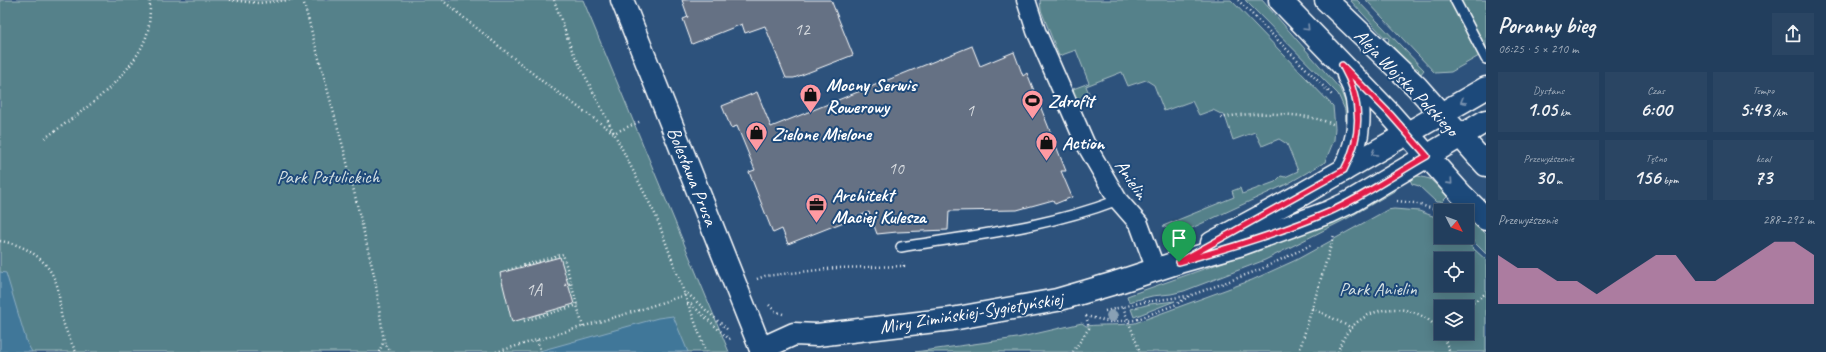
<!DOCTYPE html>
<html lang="pl">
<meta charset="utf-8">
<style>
body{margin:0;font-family:Caveat,sans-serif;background:#2a4563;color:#f1f3f6;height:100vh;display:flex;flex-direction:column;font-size:15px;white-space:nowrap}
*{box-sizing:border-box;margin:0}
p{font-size:13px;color:#a2aebc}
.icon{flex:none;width:22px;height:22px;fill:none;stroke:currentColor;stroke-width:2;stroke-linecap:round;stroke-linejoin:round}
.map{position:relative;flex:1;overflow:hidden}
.sheet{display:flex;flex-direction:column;background:#223e5d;width:340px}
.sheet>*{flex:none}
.needle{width:26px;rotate:132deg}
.tools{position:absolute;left:1434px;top:204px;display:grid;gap:8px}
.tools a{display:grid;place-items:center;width:40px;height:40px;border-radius:0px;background:#223e5d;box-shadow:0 2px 10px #0003,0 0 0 1px #3f5772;font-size:20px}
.pin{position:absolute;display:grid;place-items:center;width:34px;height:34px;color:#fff;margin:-41px -17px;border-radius:50% 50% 50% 0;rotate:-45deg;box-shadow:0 0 4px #0007}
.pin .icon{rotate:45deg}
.round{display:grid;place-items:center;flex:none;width:42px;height:42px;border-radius:0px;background:#2a4563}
.headline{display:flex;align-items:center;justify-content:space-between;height:68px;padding:0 12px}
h1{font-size:22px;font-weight:700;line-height:30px}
.metrics{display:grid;grid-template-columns:repeat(3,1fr);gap:6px;height:68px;padding:4px 12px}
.metrics div{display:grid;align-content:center;border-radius:0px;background:#2a4563;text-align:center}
.metrics b{font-size:20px;font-weight:700}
.metrics small{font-size:11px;font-weight:400}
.metrics p{font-size:11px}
.chart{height:112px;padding:8px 12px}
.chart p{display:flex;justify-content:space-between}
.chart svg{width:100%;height:72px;margin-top:4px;fill:#e797bd;opacity:.7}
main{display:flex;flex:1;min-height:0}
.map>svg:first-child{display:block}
.green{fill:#55818a;stroke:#aac0c4;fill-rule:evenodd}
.water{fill:#3f7799;stroke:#8cadc2}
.building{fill:#657184;stroke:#fff}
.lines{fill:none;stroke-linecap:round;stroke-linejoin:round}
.lane-casing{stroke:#fff;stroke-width:12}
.street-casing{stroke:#fff;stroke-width:21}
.secondary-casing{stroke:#fff;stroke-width:25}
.path{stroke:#fff;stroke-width:2.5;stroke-dasharray:1 3;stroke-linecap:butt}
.lane{stroke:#1f4a7a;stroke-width:9}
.street{stroke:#1f4a7a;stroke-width:18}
.secondary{stroke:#1f4a7a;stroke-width:22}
.tree{fill:#89a0b4}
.oneway{stroke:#7992af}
.route-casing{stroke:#fff;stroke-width:8}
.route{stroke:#e11d48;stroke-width:5}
.labels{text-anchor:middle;stroke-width:4;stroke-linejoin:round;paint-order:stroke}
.number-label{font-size:17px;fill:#d8dce0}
.street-label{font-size:19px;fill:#fff;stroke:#1f4a7a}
.poi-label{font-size:19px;font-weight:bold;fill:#fff;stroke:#1f4a7a;text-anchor:start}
.park-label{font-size:19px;fill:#d4e0e2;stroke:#1f4a7a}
</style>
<main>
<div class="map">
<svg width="1486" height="352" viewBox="0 0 1486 352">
<rect width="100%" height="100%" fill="#2d527c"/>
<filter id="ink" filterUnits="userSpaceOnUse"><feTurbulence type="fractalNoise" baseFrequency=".025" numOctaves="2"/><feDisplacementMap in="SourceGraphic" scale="8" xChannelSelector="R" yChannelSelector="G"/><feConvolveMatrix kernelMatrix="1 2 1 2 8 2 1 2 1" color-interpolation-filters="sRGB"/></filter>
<g filter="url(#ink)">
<!-- green -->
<g class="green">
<path d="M0,0h583l146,352h-729z"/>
<path d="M1040,0h191l102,106 2,22 -1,12 -9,22 -36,21 -110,51 -16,-8 71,-29 -2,-6 8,-3 2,6 33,-12 6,-6 4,1 13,-6 -11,-27 -8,-5 -17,7 -7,-14 -22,8 -8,-24 -12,-6 -14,5 -7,-14 -28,10 -10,-26 -8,-5 -18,6 -6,-14 -36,14 6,15 -8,2 -6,-2 -5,-12 16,-6 -13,-33 -17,6 -18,-46z"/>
<path d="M1245,0h17l78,89 8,20 1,16 -3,-1 -1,-14 -7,-16z"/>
<path d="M1350,0h7l67,70 -4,5 -3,-3 2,-2 -2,-2h-3l-26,-26 1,-3 -2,-2 -2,1z"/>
<path d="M1366,0h120v52l-35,20 -16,1z"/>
<path d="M1418,176l12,3 18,17 -6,6h-6l-17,-16 -7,-2 -3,-7z"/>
<path d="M1397,185l-1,5 -48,28 -83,42 -81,31 -13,3 -19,2 -23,6 -2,-6 125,-44z"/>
<path d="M1394,209l25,2 22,8v18h20l25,23v92h-571l102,-14 65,-15 4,3c17,-2 32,0 49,-3l117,-43 44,-20 91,-50zM1441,259h26v26h-26zM1441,307h26v26h-26z"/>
<path d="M1468,216l18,18v20l-19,-19z"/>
<path d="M1175,301l-41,16 -3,-8 19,-5z"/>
</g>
<!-- water -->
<g class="water">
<path d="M0,272l6,1 21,70 5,9h-32z"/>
<path d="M673,316l15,36h-152l122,-34z"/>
</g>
<!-- building -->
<g class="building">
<path d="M682,0h149l22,55 -59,23h-8l-21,-52 -20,7 -3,-9 -50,20 -9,-25 5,-2z"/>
<path d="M972,46l8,20 34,-14 9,24 4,-3 39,98h-5l11,26 -17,7 -2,-4 -36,10 -68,1 -1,19 -51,2 -20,2 -8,-22 -81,32 -6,-15 -9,4 -24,-61 6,-2 -18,-44 -6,2 -9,-22 35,-14 14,35z"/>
<path d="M560,257l14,47 -62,18 -12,-49z"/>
</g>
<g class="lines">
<defs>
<g id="lane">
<path d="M1455,0l31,59"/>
<path d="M901,247c75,-12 147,-20 217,-47"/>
</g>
<path id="street" d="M1026,0l10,31 49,112 33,57 21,24 17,46"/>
<g id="secondary">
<path d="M622,0l140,352"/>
<path d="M1280,0l110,114 71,80 25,25"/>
<path d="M1326,0l91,87 69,78"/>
<path d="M1344,170c16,-29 21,-65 4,-95"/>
<path d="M1212,243l92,-50 182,-105"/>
<path d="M761,349l33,-15 23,1 135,-16 105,-19 58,-17 64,-21 60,-17 90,-33 21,-10 136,-81"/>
</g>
</defs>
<!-- lane casing -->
<use href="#lane" class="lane-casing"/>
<!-- street casing -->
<use href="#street" class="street-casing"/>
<!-- secondary casing -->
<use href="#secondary" class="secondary-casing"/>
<!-- path -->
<g class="path">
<path d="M229,0l29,3 32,-3"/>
<path d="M303,0l42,154 30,125 9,63 7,10"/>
<path d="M442,0l100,81 72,52 27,-12"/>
<path d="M554,0l17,48 85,168 50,136"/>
<path d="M1238,0l94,95"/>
<path d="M1221,118c30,-7 86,-6 114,7"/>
<path d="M45,138c34,-24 82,-57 99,-96 6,-12 6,-28 6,-42"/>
<path d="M1397,201l17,2 23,7 7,-1"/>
<path d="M0,241c22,3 44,15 54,37 6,11 5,24 7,36 3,14 9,26 15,38"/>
<path d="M508,270l55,-16 20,73"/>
<path d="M757,279l8,-3 71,-8 68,-2 -1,-4"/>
<path d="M565,285l6,-2"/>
<path d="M687,304h4l38,35 3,-1"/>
<path d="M769,305l6,6 8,3"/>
<path d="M1123,307l17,45"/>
<path d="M1467,307l19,-14"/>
<path d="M1312,308l40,20"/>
<path d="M1105,311l39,-9 43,-6"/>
<path d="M1086,316l24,6 25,-2 42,-16 12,-8 70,-26 54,-26"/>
<path d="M524,321l54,-16"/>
<path d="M537,340l4,12"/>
<path d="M379,352l4,-9"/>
<path d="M496,352l143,-42 49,-16 40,36"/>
<path d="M1073,352l16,-24 -3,-12"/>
<path d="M1299,352l35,-117"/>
<path d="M1338,352c10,-39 57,-55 89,-33 12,8 18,21 23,33"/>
</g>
<!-- lane -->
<use href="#lane" class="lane"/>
<!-- street -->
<use href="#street" class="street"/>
<!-- secondary -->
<use href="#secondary" class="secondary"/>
</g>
<!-- trees -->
<circle class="tree" cx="1112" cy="316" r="6"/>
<!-- one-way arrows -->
<defs><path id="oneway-chevron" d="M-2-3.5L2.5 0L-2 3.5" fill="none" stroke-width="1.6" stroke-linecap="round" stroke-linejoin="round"/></defs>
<g class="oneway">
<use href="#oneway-chevron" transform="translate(1307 28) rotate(46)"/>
<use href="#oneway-chevron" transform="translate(1463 101) rotate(151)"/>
<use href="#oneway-chevron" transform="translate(1374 153) rotate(150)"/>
<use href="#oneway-chevron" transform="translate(1450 182) rotate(48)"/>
</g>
</g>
<g class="lines" filter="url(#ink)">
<defs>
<path id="route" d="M1342,65l48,49 37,42c-32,18 -64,41 -98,56 -48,21 -99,36 -150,50l165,-92c19,-35 18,-70 -2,-105z"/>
</defs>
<!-- route casing -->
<use href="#route" class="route-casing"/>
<!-- route -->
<use href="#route" class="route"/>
</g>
<!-- icons -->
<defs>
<symbol id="shop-pin" viewBox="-11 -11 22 30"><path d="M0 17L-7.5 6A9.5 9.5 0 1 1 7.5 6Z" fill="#ff9aa2" stroke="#1f4a7a"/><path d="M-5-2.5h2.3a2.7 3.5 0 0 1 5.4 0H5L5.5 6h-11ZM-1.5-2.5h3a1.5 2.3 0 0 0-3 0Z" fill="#111"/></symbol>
<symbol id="stadium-pin" viewBox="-11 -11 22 30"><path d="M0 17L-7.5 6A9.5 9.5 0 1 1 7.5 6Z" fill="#ff9aa2" stroke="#1f4a7a"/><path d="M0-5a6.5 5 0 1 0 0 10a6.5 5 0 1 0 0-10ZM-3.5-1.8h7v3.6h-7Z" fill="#111"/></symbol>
<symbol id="office-pin" viewBox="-11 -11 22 30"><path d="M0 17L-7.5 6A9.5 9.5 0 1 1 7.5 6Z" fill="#ff9aa2" stroke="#1f4a7a"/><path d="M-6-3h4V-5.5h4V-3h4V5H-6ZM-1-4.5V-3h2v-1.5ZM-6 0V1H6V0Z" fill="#111"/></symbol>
</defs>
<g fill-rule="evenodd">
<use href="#shop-pin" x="798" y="82" width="25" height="34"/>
<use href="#stadium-pin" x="1020" y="88" width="25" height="34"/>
<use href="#shop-pin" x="744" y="120" width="25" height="34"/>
<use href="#shop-pin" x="1034" y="130" width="25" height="34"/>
<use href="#office-pin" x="804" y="192" width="25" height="34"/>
</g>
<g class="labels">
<!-- number labels -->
<g class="number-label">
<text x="802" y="35">12</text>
<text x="970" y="116">1</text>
<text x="896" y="174">10</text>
<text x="534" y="295">1A</text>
</g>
<!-- street labels -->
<g class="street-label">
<text transform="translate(1407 82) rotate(46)" y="7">Aleja Wojska Polskiego</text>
<text transform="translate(693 176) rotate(68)" y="7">Bolesława Prusa</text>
<text transform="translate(1132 179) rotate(56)" y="7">Anielin</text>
<text transform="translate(971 312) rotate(-9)" y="7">Miry Zimińskiej-Sygietyńskiej</text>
</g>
<!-- poi labels -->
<g class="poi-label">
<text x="826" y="91">Mocny Serwis<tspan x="826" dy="22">Rowerowy</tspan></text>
<text x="1048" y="107">Zdrofit</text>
<text x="772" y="140">Zielone Mielone</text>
<text x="1062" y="149">Action</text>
<text x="832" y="201">Architekt<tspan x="832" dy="22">Maciej Kulesza</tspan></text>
</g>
<!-- park labels -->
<g class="park-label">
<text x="328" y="183">Park Potulickich</text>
<text x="1378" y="295">Park Anielin</text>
</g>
</g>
</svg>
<div class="tools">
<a><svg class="needle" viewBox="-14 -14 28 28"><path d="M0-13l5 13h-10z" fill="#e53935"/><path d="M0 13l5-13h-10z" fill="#a2aebc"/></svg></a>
<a><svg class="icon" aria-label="locate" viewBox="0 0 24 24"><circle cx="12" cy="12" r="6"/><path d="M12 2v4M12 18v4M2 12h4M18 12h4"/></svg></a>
<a><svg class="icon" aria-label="layers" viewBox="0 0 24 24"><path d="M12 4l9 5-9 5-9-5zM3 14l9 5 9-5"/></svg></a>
</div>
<div class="pin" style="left:1179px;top:262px;background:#1e9e55"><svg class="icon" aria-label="arrive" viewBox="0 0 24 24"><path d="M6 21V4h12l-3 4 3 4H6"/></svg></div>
</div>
<section class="sheet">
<div class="headline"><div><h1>Poranny bieg</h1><p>06:25 · 5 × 210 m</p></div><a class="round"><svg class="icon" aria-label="share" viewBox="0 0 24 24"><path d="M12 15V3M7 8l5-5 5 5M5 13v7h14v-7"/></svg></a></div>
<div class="metrics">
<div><p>Dystans</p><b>1.05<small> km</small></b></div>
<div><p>Czas</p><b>6:00</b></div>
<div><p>Tempo</p><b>5:43<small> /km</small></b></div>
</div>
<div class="metrics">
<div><p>Przewyższenie</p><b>30<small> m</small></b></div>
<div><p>Tętno</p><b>156<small> bpm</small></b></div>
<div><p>kcal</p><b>73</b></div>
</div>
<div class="chart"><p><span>Przewyższenie</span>288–292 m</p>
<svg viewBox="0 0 160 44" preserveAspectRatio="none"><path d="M0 44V14L10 22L20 22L30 30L40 30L50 38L60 30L70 22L80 14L90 14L100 30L110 30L120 22L130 14L140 6L150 6L160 14V44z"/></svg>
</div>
</section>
</main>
